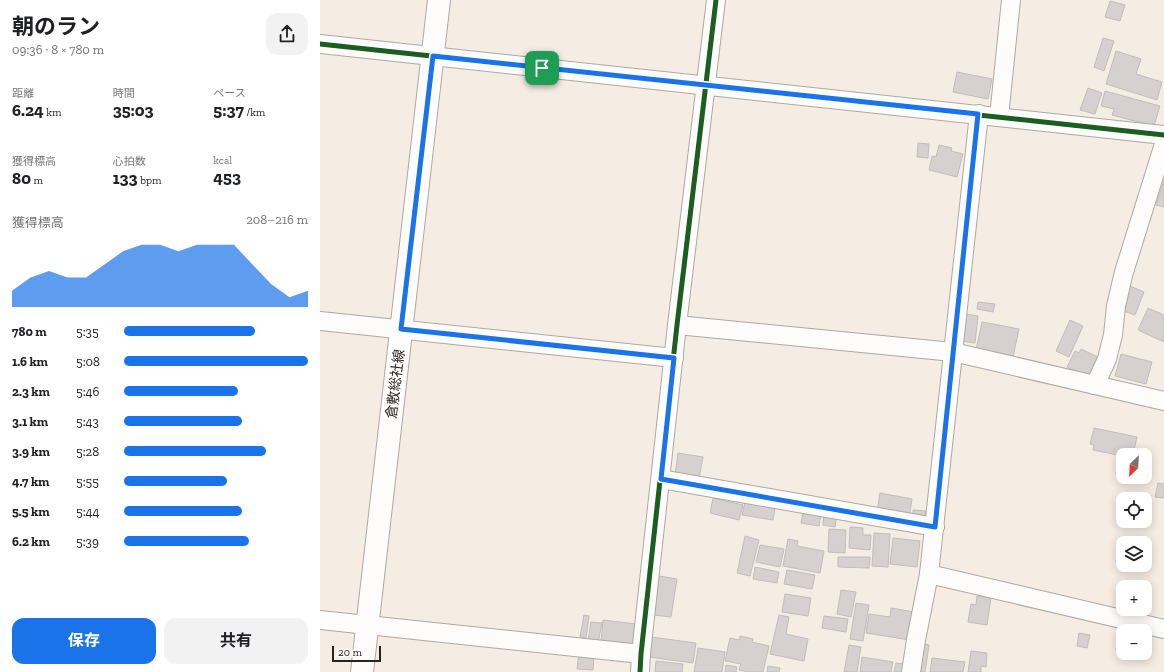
<!DOCTYPE html>
<html lang="ja">
<meta charset="utf-8">
<style>
body{margin:0;font-family:"Zilla Slab","Noto Sans JP",serif;background:#f2f2f2;color:#202124;height:100vh;display:flex;flex-direction:column;font-size:15px;white-space:nowrap}
*{box-sizing:border-box;margin:0}
p{font-size:13px;color:#757577}
.icon{flex:none;width:22px;height:22px;fill:none;stroke:currentColor;stroke-width:2;stroke-linecap:round;stroke-linejoin:round}
.map{position:relative;flex:1;overflow:hidden}
.drawer{display:flex;flex-direction:column;background:#fff;width:320px}
.drawer>*{flex:none}
.needle{width:26px;rotate:204deg}
.fabs{position:absolute;left:796px;top:448px;display:grid;gap:8px}
.fabs a{display:grid;place-items:center;width:36px;height:36px;border-radius:8px;background:#fff;box-shadow:0 2px 10px #0003;font-size:20px}
.scale{position:absolute;left:12px;bottom:10px;width:49px;box-sizing:border-box;padding-left:4px;border:2px solid #28221c;border-top:0;font-size:11px;line-height:14px;white-space:nowrap;color:#28221c;-webkit-text-stroke:3px #fff;paint-order:stroke}
.pin{position:absolute;display:grid;place-items:center;width:34px;height:34px;color:#fff;margin:-17px;border-radius:8px;box-shadow:0 2px 6px #0006}
.round{display:grid;place-items:center;flex:none;width:42px;height:42px;border-radius:12px;background:#f2f2f2}
.head{display:flex;align-items:center;justify-content:space-between;height:68px;padding:0 12px}
h1{font-size:22px;font-weight:700;line-height:30px}
.metrics{display:grid;grid-template-columns:repeat(3,1fr);gap:6px;height:68px;padding:4px 12px}
.metrics div{display:grid;align-content:center}
.metrics b{font-size:17px;font-weight:700}
.metrics small{font-size:11px;font-weight:400}
.metrics p{font-size:11px}
.chart{height:112px;padding:8px 12px}
.chart p{display:flex;justify-content:space-between}
.chart svg{width:100%;height:72px;margin-top:4px;fill:#1a73e8;opacity:.7}
.primary-button{display:flex;gap:8px;margin-top:auto;padding:8px 12px}
.primary-button a{flex:1;height:46px;border-radius:12px;background:#1a73e8;color:#fff;font-size:16px;font-weight:700;line-height:46px;text-align:center}
.primary-button a+a{background:#f2f2f2;color:#202124}
ul{padding:0 12px;list-style:none;font-size:13px}
li{display:grid;grid-template-columns:64px 48px 1fr;align-items:center;height:30px}
li i{height:10px;border-radius:5px;background:#1a73e8}
main{display:flex;flex:1;min-height:0}
.map>svg:first-child{display:block}
.building{fill:#d6d0ce;stroke:#c2bcbb}
.lines{fill:none;stroke-linecap:round;stroke-linejoin:round}
.minor-casing{stroke:#aea8a0;stroke-width:20}
.secondary-casing{stroke:#aea8a0;stroke-width:24}
.minor{stroke:#fefcfb;stroke-width:18}
.secondary{stroke:#fefcfb;stroke-width:22}
.cycleway-casing{stroke:#fff;stroke-width:8}
.cycleway{stroke:#1b5e20;stroke-width:5}
.route-casing{stroke:#fff;stroke-width:8}
.route{stroke:#1a73e8;stroke-width:5}
.labels{text-anchor:middle;stroke-width:3;stroke-linejoin:round;paint-order:stroke}
.street-label{font-size:14px;fill:#28221c;stroke:#fff}
</style>
<main>
<section class="drawer">
<div class="head"><div><h1>朝のラン</h1><p>09:36 · 8 × 780 m</p></div><a class="round"><svg class="icon" aria-label="share" viewBox="0 0 24 24"><path d="M12 15V3M7 8l5-5 5 5M5 13v7h14v-7"/></svg></a></div>
<div class="metrics">
<div><p>距離</p><b>6.24<small> km</small></b></div>
<div><p>時間</p><b>35:03</b></div>
<div><p>ペース</p><b>5:37<small> /km</small></b></div>
</div>
<div class="metrics">
<div><p>獲得標高</p><b>80<small> m</small></b></div>
<div><p>心拍数</p><b>133<small> bpm</small></b></div>
<div><p>kcal</p><b>453</b></div>
</div>
<div class="chart"><p><span>獲得標高</span>208–216 m</p>
<svg viewBox="0 0 160 44" preserveAspectRatio="none"><path d="M0 44V34L10 26L20 22L30 26L40 26L50 18L60 10L70 6L80 6L90 10L100 6L110 6L120 6L130 18L140 30L150 38L160 34V44z"/></svg>
</div>
<ul>
<li><b>780 m</b>5:35<i style="width:71%"></i></li>
<li><b>1.6 km</b>5:08<i style="width:100%"></i></li>
<li><b>2.3 km</b>5:46<i style="width:62%"></i></li>
<li><b>3.1 km</b>5:43<i style="width:64%"></i></li>
<li><b>3.9 km</b>5:28<i style="width:77%"></i></li>
<li><b>4.7 km</b>5:55<i style="width:56%"></i></li>
<li><b>5.5 km</b>5:44<i style="width:64%"></i></li>
<li><b>6.2 km</b>5:39<i style="width:68%"></i></li>
</ul>
<div class="primary-button"><a>保存</a><a>共有</a></div>
</section>
<div class="map">
<svg width="844" height="672" viewBox="0 0 844 672">
<rect width="100%" height="100%" fill="#f5ede3"/>
<!-- building -->
<g class="building">
<path d="M790,1l15,4 -5,16 -15,-4z"/>
<path d="M783,38l11,3 -10,30 -10,-4z"/>
<path d="M796,51l25,8 -5,15 26,8 -5,18 -51,-16z"/>
<path d="M637,72l35,7 -4,20 -35,-7z"/>
<path d="M768,88l14,5 -7,21 -15,-4z"/>
<path d="M785,91l55,15 -6,20 -42,-11 2,-6 -13,-3z"/>
<path d="M598,143l11,1 -1,14 -11,-1z"/>
<path d="M619,145l13,3 -1,3 12,3 -6,23 -28,-7 3,-14 4,1z"/>
<path d="M844,180v27l-8,-2z"/>
<path d="M810,286l14,6 -9,23 -14,-5z"/>
<path d="M658,302l17,2 -2,8 -16,-3z"/>
<path d="M828,308l16,7v27l-26,-12z"/>
<path d="M646,314l12,2 -3,27 -13,-2z"/>
<path d="M750,320l13,6 -14,31 -13,-6z"/>
<path d="M662,322l37,7 -6,28 -37,-7z"/>
<path d="M761,349l19,9 -9,20 -24,-11 8,-16 4,2z"/>
<path d="M801,354l31,8 -6,22 -31,-8z"/>
<path d="M774,428l43,9 -4,18h-10v1l-30,-6 1,-5 -4,-1z"/>
<path d="M358,453l25,4 -4,22 -24,-4z"/>
<path d="M838,483l6,1v14l-9,-1z"/>
<path d="M560,493l32,6 -3,19 -32,-6z"/>
<path d="M393,498l30,7 -4,15 -29,-7z"/>
<path d="M425,502l30,6 -2,12 -31,-5z"/>
<path d="M593,510l13,1 -1,8 -12,-1z"/>
<path d="M504,511l13,2 -2,14 -12,-2z"/>
<path d="M483,512l18,2 -2,12 -18,-3z"/>
<path d="M530,527l13,1v7h8l-1,15 -21,-2z"/>
<path d="M509,529l17,1 -1,23 -17,-1z"/>
<path d="M554,533l16,1 -2,33 -16,-1z"/>
<path d="M425,536l14,4 -9,36 -13,-3z"/>
<path d="M573,538l27,3 -3,26 -27,-3z"/>
<path d="M468,539l10,2 -1,5 27,5 -4,22 -37,-7z"/>
<path d="M440,545l24,4 -4,18 -24,-5z"/>
<path d="M518,557h32l-1,11 -31,-1z"/>
<path d="M435,567l24,5 -2,11 -24,-4z"/>
<path d="M467,570l28,5 -3,14 -28,-5z"/>
<path d="M339,576l18,3 -6,38 -17,-2z"/>
<path d="M521,590l15,2 -5,25 -14,-3z"/>
<path d="M465,594l26,4 -3,18 -26,-4z"/>
<path d="M657,596l14,2 -4,27 -19,-3 3,-18 5,1z"/>
<path d="M536,603l13,2 -6,36 -13,-2z"/>
<path d="M571,608l23,4 -4,28 -44,-7 3,-19 21,3z"/>
<path d="M264,615l5,1 -3,22 -6,-1z"/>
<path d="M459,615l10,2 -3,17 22,5 -4,22 -34,-7z"/>
<path d="M504,616l24,3 -2,13 -24,-4z"/>
<path d="M283,620l33,4 -2,22 -33,-4z"/>
<path d="M271,622l11,1 -4,20 -10,-2z"/>
<path d="M759,633l11,2 -3,13 -10,-2z"/>
<path d="M420,636l13,3 -1,3 17,4 -6,26h-14l-10,-2 2,-6 -16,-3 5,-23 9,2z"/>
<path d="M331,637l45,6 -3,20 -45,-6z"/>
<path d="M599,643l10,2 -4,27h-10z"/>
<path d="M529,645l12,2 -4,25h-13z"/>
<path d="M378,648l27,4 -3,20h-28z"/>
<path d="M651,651l16,2 -1,14 -5,-1v6h-13z"/>
<path d="M259,653l15,2 -1,15 -16,-1z"/>
<path d="M542,657l31,5 -2,10h-31z"/>
<path d="M612,658l33,4 -2,10h-33z"/>
<path d="M336,661l27,3 -1,8h-27z"/>
<path d="M576,663l9,1 -1,8h-10z"/>
<path d="M406,665l11,2 -1,5h-11z"/>
<path d="M448,666l12,2 -1,4h-12z"/>
</g>
<g class="lines">
<defs>
<g id="minor">
<path d="M0,44l844,91"/>
<path d="M679,117l12,-117"/>
<path d="M0,321l354,37"/>
<path d="M357,325l276,27 211,49"/>
<path d="M775,385l12,-26 6,-24 3,-29 8,-34 40,-128"/>
<path d="M341,479l274,48"/>
<path d="M609,574l235,55"/>
<path d="M0,620l321,34"/>
<path d="M320,672l1,-18 36,-329 39,-325"/>
<path d="M591,672l5,-32 13,-66 50,-460"/>
</g>
<path id="secondary" d="M42,672l77,-672"/>
</defs>
<!-- minor casing -->
<use href="#minor" class="minor-casing"/>
<!-- secondary casing -->
<use href="#secondary" class="secondary-casing"/>
<!-- minor -->
<use href="#minor" class="minor"/>
<!-- secondary -->
<use href="#secondary" class="secondary"/>
<defs>
<g id="cycleway">
<path d="M0,44l844,91"/>
<path d="M320,672l1,-18 36,-329 39,-325"/>
</g>
</defs>
<!-- cycleway casing -->
<use href="#cycleway" class="cycleway-casing"/>
<!-- cycleway -->
<use href="#cycleway" class="cycleway"/>
</g>
<g class="lines">
<defs>
<path id="route" d="M113,56l545,58 -43,413 -274,-48 13,-121 -273,-29z"/>
</defs>
<!-- route casing -->
<use href="#route" class="route-casing"/>
<!-- route -->
<use href="#route" class="route"/>
</g>
<g class="labels">
<!-- street labels -->
<g class="street-label">
<text transform="translate(75 384) rotate(-83)" y="5">倉敷総社線</text>
</g>
</g>
</svg>
<div class="fabs">
<a><svg class="needle" viewBox="-14 -14 28 28"><path d="M0-13l5 13h-10z" fill="#e53935"/><path d="M0 13l5-13h-10z" fill="#757577"/></svg></a>
<a><svg class="icon" aria-label="locate" viewBox="0 0 24 24"><circle cx="12" cy="12" r="6"/><path d="M12 2v4M12 18v4M2 12h4M18 12h4"/></svg></a>
<a><svg class="icon" aria-label="layers" viewBox="0 0 24 24"><path d="M12 4l9 5-9 5-9-5zM3 14l9 5 9-5"/></svg></a>
<a>+</a>
<a>−</a>
</div>
<div class="scale">20 m</div>
<div class="pin" style="left:222px;top:68px;background:#1e9e55"><svg class="icon" aria-label="arrive" viewBox="0 0 24 24"><path d="M6 21V4h12l-3 4 3 4H6"/></svg></div>
</div>
</main>
